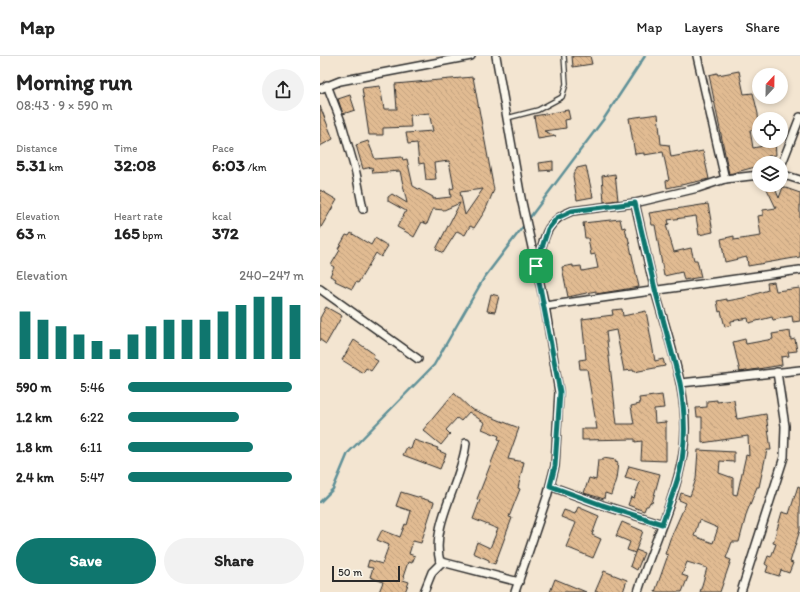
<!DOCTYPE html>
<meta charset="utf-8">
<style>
body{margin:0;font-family:Itim,sans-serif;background:#f2f2f2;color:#222;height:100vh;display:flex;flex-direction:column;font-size:15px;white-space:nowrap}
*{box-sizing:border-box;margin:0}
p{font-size:13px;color:#767676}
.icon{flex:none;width:22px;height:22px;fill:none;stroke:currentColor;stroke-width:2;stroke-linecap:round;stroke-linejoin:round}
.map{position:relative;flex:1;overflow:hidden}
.details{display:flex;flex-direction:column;background:#fff;width:320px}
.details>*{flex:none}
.needle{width:26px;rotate:22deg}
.controls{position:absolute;left:432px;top:12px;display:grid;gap:8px}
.controls a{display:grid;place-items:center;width:36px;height:36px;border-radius:50%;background:#fff;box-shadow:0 2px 6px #0003;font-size:20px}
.scale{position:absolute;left:12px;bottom:10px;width:68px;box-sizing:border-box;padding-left:4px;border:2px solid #2b2b2b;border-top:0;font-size:11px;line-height:14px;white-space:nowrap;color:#2b2b2b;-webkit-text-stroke:3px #fbf7ec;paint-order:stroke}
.pin{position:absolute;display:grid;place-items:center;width:34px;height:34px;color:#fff;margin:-17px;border-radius:8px;box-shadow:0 2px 6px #0006}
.round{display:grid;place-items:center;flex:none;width:42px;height:42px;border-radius:21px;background:#f2f2f2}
.head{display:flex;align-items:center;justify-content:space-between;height:68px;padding:0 16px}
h1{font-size:22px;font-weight:700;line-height:30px}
.figures{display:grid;grid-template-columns:repeat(3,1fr);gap:6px;height:68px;padding:4px 16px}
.figures div{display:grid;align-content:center}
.figures b{font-size:17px;font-weight:700}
.figures small{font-size:11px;font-weight:400}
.figures p{font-size:11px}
.chart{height:112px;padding:8px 16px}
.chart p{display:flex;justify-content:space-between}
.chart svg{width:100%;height:72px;margin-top:4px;stroke:#0f766e;stroke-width:6}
.button{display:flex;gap:8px;margin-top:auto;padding:8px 16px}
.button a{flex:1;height:46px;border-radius:24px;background:#0f766e;color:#fff;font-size:16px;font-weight:700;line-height:46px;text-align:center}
.button a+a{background:#f2f2f2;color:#222}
ul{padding:0 16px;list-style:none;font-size:13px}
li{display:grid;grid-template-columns:64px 48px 1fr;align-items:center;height:30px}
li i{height:10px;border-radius:5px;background:#0f766e}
header{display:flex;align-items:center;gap:24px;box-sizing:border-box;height:56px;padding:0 20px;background:#fff;border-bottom:1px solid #e0e0e0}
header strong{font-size:19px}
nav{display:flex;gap:22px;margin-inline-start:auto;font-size:14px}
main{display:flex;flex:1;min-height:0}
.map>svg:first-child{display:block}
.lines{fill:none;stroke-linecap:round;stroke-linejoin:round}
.stream{stroke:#619198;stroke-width:2.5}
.building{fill:url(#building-back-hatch);stroke:#2b2b2b;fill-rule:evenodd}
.service-casing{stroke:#2b2b2b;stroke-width:6}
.minor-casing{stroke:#2b2b2b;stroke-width:10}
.service{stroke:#fbf7ec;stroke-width:3.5}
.minor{stroke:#fbf7ec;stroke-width:7}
.route-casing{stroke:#fff;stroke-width:8}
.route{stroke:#0f766e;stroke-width:5}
</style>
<header>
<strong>Map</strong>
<nav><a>Map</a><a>Layers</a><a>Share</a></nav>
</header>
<main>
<section class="details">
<div class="head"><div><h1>Morning run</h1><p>08:43 · 9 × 590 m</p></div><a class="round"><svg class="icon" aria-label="share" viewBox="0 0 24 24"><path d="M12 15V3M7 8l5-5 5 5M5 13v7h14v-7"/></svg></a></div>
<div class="figures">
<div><p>Distance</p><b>5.31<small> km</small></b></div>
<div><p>Time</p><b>32:08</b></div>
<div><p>Pace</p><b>6:03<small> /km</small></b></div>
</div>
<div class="figures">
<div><p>Elevation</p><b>63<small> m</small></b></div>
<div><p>Heart rate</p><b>165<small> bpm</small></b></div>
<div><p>kcal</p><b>372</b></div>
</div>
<div class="chart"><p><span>Elevation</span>240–247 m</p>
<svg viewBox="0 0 160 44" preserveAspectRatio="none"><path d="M5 44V15M15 44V20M25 44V24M35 44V29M45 44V33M55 44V38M65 44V29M75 44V24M85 44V20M95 44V20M105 44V20M115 44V15M125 44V11M135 44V6M145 44V6M155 44V11"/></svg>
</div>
<ul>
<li><b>590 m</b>5:46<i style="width:93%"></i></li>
<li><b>1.2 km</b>6:22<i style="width:63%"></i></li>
<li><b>1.8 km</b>6:11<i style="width:71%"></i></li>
<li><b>2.4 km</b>5:47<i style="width:93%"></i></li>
</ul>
<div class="button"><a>Save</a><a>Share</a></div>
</section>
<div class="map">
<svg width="480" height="536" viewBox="0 0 480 536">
<defs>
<pattern id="building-back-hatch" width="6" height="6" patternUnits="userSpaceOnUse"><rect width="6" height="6" fill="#e1bb92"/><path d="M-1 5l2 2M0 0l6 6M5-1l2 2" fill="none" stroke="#c1a17e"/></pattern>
</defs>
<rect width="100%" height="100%" fill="#f3e5d1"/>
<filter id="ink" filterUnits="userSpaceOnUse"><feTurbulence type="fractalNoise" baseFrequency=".025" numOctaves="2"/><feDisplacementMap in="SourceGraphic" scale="8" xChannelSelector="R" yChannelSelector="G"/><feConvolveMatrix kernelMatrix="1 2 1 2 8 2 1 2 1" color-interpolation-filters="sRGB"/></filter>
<g filter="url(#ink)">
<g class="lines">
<!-- stream -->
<g class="stream">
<path d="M208,164l75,-100 42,-64"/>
<path d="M0,446l13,-13 15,-36 86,-88 50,-87 41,-54"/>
</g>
</g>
<!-- building -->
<g class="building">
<path d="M252,0h18l2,8 -19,3z"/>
<path d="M419,15l5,23 9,-1 5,21 1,15 -9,1 3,18 15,-3 -1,-4h8l1,14 -8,1 1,7h-10v3l-30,8 -20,-99 8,-2 1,2z"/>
<path d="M153,21l21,113 -9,21 -11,17 -4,-2 -5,9 -8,-4 -14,22 -7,-4 24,-46 -16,7 -11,-1 -6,15 -5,-2 -8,15 -6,-4 -11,-6 9,-16 -18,-10v-4l4,-3 15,9 -7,-32 -27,2 -1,-6 -9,2 -7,-24 12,-4 7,18 27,-2 1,3 4,-1 6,27 20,11v2l18,-2 -1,-8 4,-1 -5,-27 -15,2 2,16 -10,1 -2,-17 -5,1 -2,-21 -9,1 -2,-11 27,-2 -4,-18 -19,2 1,12 -28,1v7h-14l-7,-47 18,-2 4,23h13l-2,-25zM163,133l-18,26 -5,-23z"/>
<path d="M30,39l5,15 -12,4 -5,-15z"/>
<path d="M0,50l13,33 -13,7z"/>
<path d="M248,54l2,9 -5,1 1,8 -22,3 12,5 -18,3 -4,-23z"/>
<path d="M338,58l3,30 8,1 2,12 32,-6 6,28 -42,9 -1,-7 3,-1 -6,-28 -19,3v-2l-9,1 -6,-36z"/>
<path d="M233,105v9l-13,1 -1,-8z"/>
<path d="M266,110l7,31 -16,3 -4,-24 4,-8z"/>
<path d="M295,118l3,26 -14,2 -2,-26z"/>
<path d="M454,130l5,12 4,-11 17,6v64l-52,9 -1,-9 -22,5 -4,-23 13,-3v4l27,-4 -3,-20 5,-1v-5l13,-2 -9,-19z"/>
<path d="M0,134l17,10 -17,29z"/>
<path d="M388,148l5,28 -14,3 -3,-19 -28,4 1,4 -3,1 8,27 17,-4 3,12h3l4,17 -17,3 -2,-8 -18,4 -9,-51h-3l-3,-12z"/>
<path d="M300,163l2,9 3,-1 2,10h1l11,50 -43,7v-3l-28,6 -6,-30 11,-2v2l8,-1 1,5 16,-3 -3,-14 -4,1 -3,-17h-3l-2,-15z"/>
<path d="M31,177l20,12 4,-7 13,8 -7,11 -5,-4 -18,30 -2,-1 -4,7 -17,-8 1,-2 -6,-3 4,-9 -3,-2 9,-15 -2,-1 8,-14 3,1z"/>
<path d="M454,226l2,9 24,-3v33l-7,1 -1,-6 -19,4 -1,-3 -23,6 -1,-5 -17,3v4l-6,2 -4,-16 -2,1 -2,-11 10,-2v2l16,-3 25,-8 -1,-7z"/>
<path d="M171,238l8,2 -4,16 -8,-1z"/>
<path d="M6,251l16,9 -16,28 -6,-4v-22z"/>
<path d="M302,253l1,7 23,-5 9,50 8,-2 2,7 -31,6 -1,-2 -9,1 -8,-41 -10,2 11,92h17l-3,-18 9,-2 -1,-6 23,-3 2,13 -10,1 1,14 11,-1v39l-25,-1 1,-19 -7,1v-3l-53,1v-11h15l-10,-60h-7l-1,-9 7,-1 -4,-40 31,-4 -1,-5z"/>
<path d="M470,275l1,9 4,-1 2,12 -9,1 1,4 -8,1 1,8 -42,7 -7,-30 12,-3 1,5 27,-5 -1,-5z"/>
<path d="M34,284l20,14 -1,4 5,3 -7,10 -5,-3 -3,5 -21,-13z"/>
<path d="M134,337l17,16 48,19 -11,31 16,3 -6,26 2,1 -11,28 3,1 -17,46 -6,-2v-2l-16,-7 4,-11 13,6 8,-19 -25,-10 7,-19 -3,-1 23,-59 -2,-1 1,-3 -17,-7 3,-6 -16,-11 -8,9 -4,-3 -11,12 4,4 -9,11 -18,-15z"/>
<path d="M397,344v2l17,-2 3,19 29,-5 5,36h-4l-8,37h-2l-10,25 -8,30h-7l-6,16 5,2 -11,32h-20l7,-24 -20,-6 -5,13 6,2 -6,15h-27l13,-37 -3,-1 5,-15 16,-36 -7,-3 2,-7 9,3 6,-17 2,-29 36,2v10l-14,-1 -1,12 14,5v16l4,1 9,-40 3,1 -1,-20 -46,7v-26h-5l-1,-9 11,-1v-6zM379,464l19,8 -5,15 -19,-7z"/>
<path d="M94,384l24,8 -1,2 9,4 -6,15 -37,-14 4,-8 4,2z"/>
<path d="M283,402l13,2 -1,2 3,1 -2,16 -5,16 -6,-2 -1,6 -20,-6 5,-15 7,2 2,-20h5z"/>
<path d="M309,410l31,8 -8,29 -2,-1 -2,4h-2l-2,5 -16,-6 3,-8 3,1 6,-16 -15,-4z"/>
<path d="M478,430l2,1v43l-10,32 3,1 -4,10 -8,-3 -2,6 -13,-4 2,-6 -3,-2 3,-8 3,1 5,-13 -3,-1 9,-31 7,2z"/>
<path d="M81,436l33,10 -13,41 -8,-2 -4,13 6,2 -3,7 -4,-1 -5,15h2l-2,3 6,2 -4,10h-26l4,-10 -13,-5 3,-9 -6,-1 2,-7 13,4 7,-19 -12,-5 5,-10 18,7 5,-13 2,1 4,-14 -15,-5z"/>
<path d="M258,451l21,9 -7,19 9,4 -8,19 -27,-11 10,-24 -15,-6 3,-7 11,4z"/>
<path d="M302,466l21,9 -8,22 -8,-3 3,-8 -14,-6z"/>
<path d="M316,494l8,3 -7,17 -7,-4z"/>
<path d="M284,515l23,9 -4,12h-28z"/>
<path d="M235,523l31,13h-36z"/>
</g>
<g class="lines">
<defs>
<path id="service" d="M187,62l31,-8 24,-13 4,-13 -2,-28"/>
<g id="minor">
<path d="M176,0l25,142 24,108 14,86 -4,74 -8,31 -32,95"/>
<path d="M377,0l28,123"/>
<path d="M7,29l15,39 14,49 7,36"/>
<path d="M0,33l20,-8 131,-25"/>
<path d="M461,110l19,-49"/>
<path d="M461,118l19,6"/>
<path d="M315,147c7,30 13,61 21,91 14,50 36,108 27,160 -8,47 -31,92 -45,138"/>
<path d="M217,209c7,-25 7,-44 35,-54l63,-8 63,-15 27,-9 34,-4"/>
<path d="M0,233l98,70"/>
<path d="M225,250l255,-36"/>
<path d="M361,327l119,-13"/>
<path d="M230,430l52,19 60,19"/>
<path d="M120,506c-10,-38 22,-80 26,-119"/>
<path d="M104,536l8,-20 10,-10 77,20"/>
<path d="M421,536l43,-135 1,-31 -8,-54"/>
</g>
</defs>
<!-- service casing -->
<use href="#service" class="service-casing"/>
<!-- minor casing -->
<use href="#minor" class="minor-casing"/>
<!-- service -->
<use href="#service" class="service"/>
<!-- minor -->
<use href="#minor" class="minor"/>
</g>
</g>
<g class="lines" filter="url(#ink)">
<defs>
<path id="route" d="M315,147l20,86 25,94c4,23 6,46 3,69 -2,24 -13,48 -21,72l-60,-19 -52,-19 5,-20 5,-74 -24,-126 12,-37 9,-11 15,-7z"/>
</defs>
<!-- route casing -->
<use href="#route" class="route-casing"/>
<!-- route -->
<use href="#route" class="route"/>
</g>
</svg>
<div class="controls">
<a><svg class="needle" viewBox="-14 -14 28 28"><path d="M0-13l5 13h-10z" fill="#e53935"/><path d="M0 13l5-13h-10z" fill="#767676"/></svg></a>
<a><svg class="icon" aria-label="locate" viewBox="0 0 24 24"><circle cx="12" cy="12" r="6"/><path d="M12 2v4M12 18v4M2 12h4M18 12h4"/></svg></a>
<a><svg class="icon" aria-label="layers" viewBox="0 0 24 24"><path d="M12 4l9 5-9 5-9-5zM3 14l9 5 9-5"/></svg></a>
</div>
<div class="scale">50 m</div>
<div class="pin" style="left:216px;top:210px;background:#1e9e55"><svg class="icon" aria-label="arrive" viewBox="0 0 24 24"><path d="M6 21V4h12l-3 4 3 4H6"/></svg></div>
</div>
</main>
